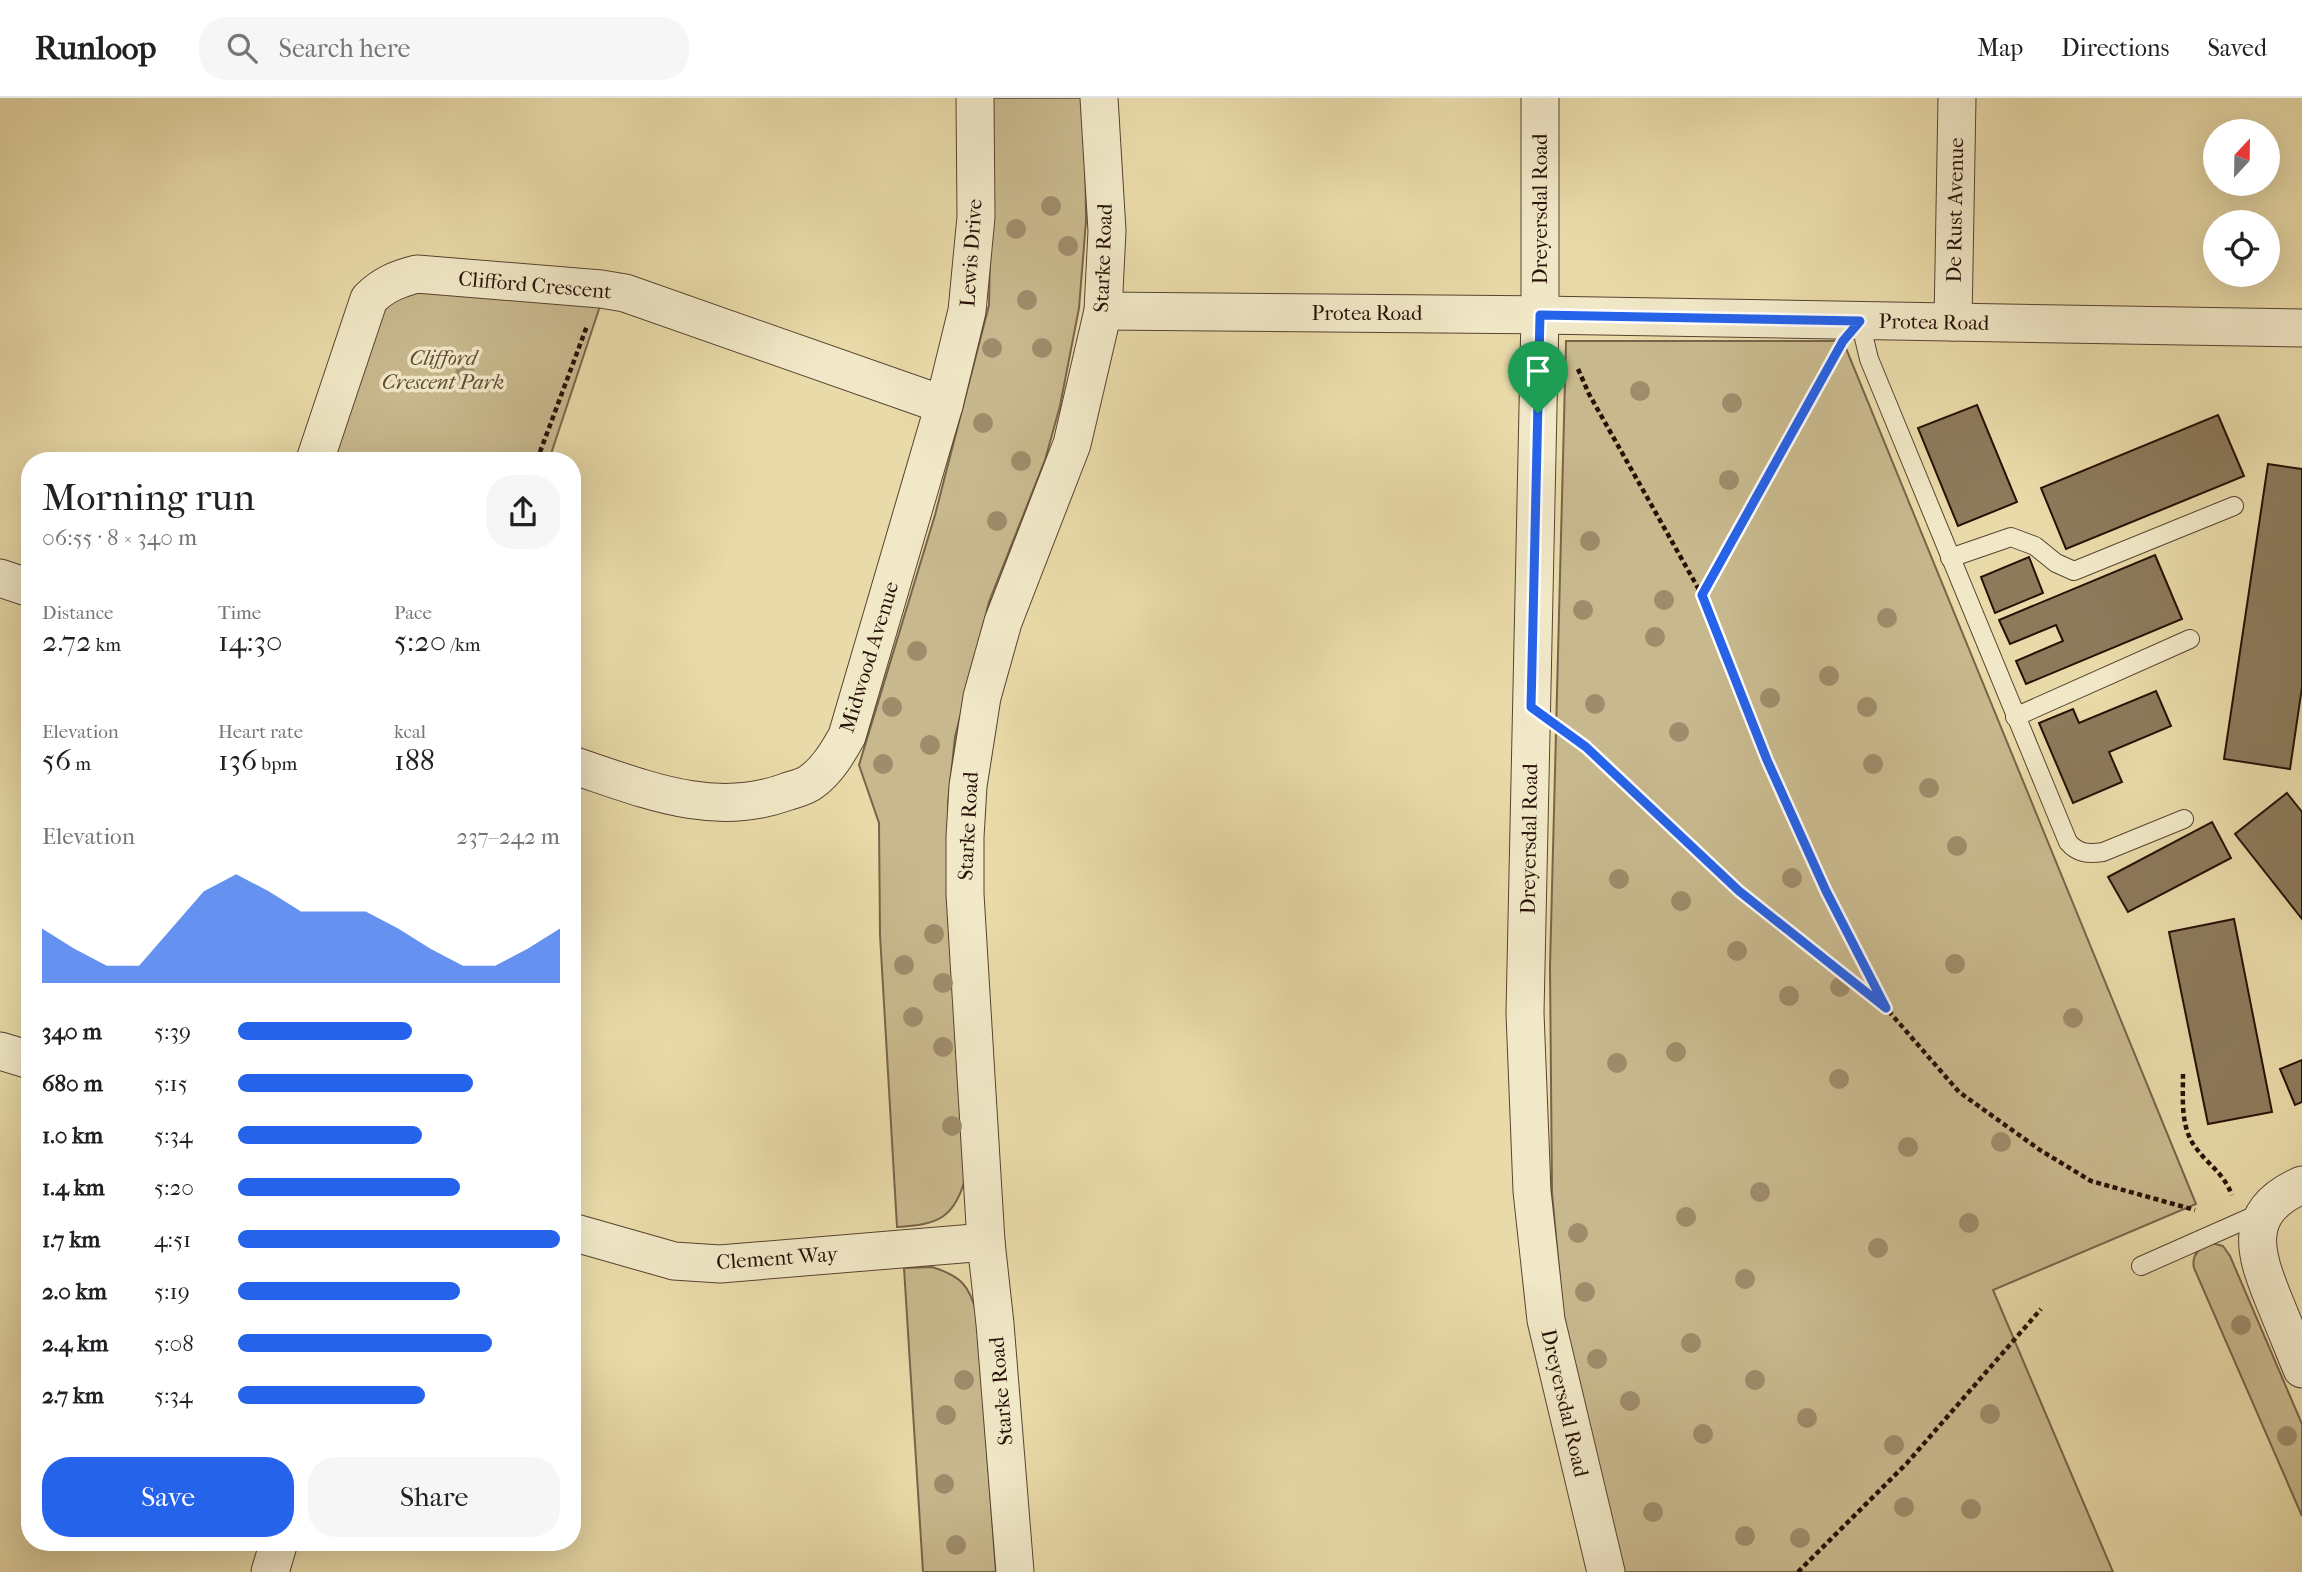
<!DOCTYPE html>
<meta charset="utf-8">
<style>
body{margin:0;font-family:"IM FELL French Canon",serif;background:#f6f6f6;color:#202124;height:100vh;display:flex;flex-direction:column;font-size:26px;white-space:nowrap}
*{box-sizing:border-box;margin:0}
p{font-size:23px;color:#757577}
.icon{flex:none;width:38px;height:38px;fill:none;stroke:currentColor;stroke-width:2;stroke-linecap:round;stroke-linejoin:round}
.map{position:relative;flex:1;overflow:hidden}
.panel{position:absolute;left:21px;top:354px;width:560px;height:1099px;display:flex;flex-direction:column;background:#fff;border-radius:28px;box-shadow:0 7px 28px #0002}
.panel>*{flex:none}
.needle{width:46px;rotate:22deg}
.controls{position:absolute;left:2203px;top:21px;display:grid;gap:14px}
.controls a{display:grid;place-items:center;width:77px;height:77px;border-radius:50%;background:#fff;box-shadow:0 7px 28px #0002;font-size:35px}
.pin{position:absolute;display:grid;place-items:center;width:60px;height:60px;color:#fff;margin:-72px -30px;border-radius:50% 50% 50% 0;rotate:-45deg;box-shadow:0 0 7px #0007}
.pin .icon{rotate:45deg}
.round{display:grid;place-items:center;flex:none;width:74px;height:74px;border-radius:28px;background:#f6f6f6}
.head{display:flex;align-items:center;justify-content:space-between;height:119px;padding:0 21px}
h1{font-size:38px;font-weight:600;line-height:52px}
.figures{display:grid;grid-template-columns:repeat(3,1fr);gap:10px;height:119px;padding:7px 21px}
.figures div{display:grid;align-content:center}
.figures b{font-size:30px;font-weight:600}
.figures small{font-size:19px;font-weight:400}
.figures p{font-size:19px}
.chart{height:196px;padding:14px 21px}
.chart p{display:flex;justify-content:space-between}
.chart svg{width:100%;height:126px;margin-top:7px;fill:#2563eb;opacity:.7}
.primary-button{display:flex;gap:14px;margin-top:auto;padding:14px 21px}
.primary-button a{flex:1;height:80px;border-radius:28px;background:#2563eb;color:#fff;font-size:28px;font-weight:600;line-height:80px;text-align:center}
.primary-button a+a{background:#f6f6f6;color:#202124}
ul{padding:0 21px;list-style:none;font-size:23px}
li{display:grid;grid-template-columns:112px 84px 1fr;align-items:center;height:52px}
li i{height:18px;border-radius:9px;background:#2563eb}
header{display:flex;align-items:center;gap:42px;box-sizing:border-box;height:98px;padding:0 35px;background:#fff;border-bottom:2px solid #e0e0e0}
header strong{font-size:33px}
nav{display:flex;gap:38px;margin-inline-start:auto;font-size:24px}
.search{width:490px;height:63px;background:#f6f6f6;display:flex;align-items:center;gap:18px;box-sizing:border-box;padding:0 24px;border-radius:28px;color:#757577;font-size:26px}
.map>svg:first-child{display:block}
.green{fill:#c8b88d;stroke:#78644a;stroke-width:2}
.building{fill:#8c7a5b;stroke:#281007;stroke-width:2}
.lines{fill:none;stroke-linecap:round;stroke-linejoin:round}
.service-casing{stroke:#584330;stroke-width:20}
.minor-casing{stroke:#584330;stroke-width:39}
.path{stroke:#281007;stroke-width:4.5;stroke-dasharray:5 3.5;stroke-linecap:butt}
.service{stroke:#f1e8c7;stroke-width:18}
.minor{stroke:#f1e8c7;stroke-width:37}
.tree{fill:#9e8c6a}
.route-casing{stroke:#fff;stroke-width:14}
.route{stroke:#2563eb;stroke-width:9}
.labels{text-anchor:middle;stroke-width:7;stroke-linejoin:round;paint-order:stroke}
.street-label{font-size:21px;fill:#281007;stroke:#f1e8c7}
.park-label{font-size:21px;font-style:italic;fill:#604b36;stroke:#f1e8c7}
</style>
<header>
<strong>Runloop</strong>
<div class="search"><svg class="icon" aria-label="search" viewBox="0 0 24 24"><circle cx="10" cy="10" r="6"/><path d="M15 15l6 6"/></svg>Search here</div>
<nav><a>Map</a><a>Directions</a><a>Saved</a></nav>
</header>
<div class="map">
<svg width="2302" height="1474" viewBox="0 0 2302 1474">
<rect width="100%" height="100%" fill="#e9dba9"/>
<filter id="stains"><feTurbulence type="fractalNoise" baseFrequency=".00286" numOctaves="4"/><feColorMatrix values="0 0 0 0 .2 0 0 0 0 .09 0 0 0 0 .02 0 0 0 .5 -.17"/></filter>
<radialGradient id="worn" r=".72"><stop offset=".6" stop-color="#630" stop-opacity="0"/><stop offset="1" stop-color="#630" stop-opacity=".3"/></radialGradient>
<!-- green -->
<g class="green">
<path d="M993,0h88l4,34 1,89 -7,87 -19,98 -15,54 -56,142 -34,135 -7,66 18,373c-11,42 -28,49 -69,51l-17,-292 -1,-112 -20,-58 76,-250 54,-210z"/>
<path d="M397,186l207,10 -55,166h-232l51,-153z"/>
<path d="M1566,243h277l353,863 -203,86 120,282h-489l-25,-72 -35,-176 -12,-131 -2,-226z"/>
<path d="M2212,1145l11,3 7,10 72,168v92l-108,-248c-3,-14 6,-21 18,-25z"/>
<path d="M932,1169c29,9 37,18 45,47l19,258h-73l-19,-304z"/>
</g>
<!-- building -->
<g class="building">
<path d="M1977,307l40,97 -59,24 -40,-98z"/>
<path d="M2218,317l26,61 -178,73 -25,-61z"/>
<path d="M2268,366l34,5v218l-12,82 -66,-10z"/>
<path d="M2155,457l27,64 -156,65 -10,-23 47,-20 -7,-16 -46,19 -11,-24z"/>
<path d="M2029,459l14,36 -48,20 -14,-36z"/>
<path d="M2156,593l15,35 -62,26 13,30 -49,21 -34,-80 34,-14 6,14z"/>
<path d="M2287,695l15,19v107l-67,-85z"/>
<path d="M2212,724l19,36 -103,54 -20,-35z"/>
<path d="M2234,821l38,193 -64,12 -39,-192z"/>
<path d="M2302,962v42l-7,3 -15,-36z"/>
</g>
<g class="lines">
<defs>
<g id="service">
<path d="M1860,223l9,38 199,483c10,12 21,12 35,10l81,-33"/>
<path d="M1950,460l61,-21 24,9 21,17 18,8 160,-65"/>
<path d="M2015,619l175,-78"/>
<path d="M2141,1168l122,-54"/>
</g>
<g id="minor">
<path d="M1540,0v217l-15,698 7,178 14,129 60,252"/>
<path d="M1103,213l437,4 762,13"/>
<path d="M1953,224l4,-224"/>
<path d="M315,362l54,-161c14,-14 28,-20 48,-25l184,15 24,4 319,112"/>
<path d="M0,480l30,10"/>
<path d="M572,667c70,23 140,54 214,27 8,-3 19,-5 25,-10 16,-11 27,-30 36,-46l97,-331 23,-94 9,-94 -1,-119"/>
<path d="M0,953l30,9"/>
<path d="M2302,1087c-62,27 -47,69 -27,118 9,22 18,44 27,66"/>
<path d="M572,1134l102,29 46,3 266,-22"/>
<path d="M270,1474l9,-30"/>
<path d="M1015,1474l-20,-248 -9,-82 -21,-348v-57l3,-51 14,-89 21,-75 69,-178 31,-133 4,-80 -8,-133"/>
</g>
</defs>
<!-- service casing -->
<use href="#service" class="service-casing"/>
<!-- minor casing -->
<use href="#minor" class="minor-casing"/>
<!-- path -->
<g class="path">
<path d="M1578,271l11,25 113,201 65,165 59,131 58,113"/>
<path d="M537,362l50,-134"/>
<path d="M1702,496l132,-237"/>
<path d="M1567,636l19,13 153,144 147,117 73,84 81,58 51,31 104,29"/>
<path d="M2183,976c0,24 -3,54 13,74 14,19 26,23 36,47"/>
<path d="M1798,1474l109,-109 134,-154"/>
</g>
<!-- service -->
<use href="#service" class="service"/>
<!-- minor -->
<use href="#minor" class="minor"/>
</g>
<!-- trees -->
<g class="tree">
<circle cx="1051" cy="108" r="10"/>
<circle cx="1016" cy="131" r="10"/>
<circle cx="1068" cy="148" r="10"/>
<circle cx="1027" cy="202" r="10"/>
<circle cx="992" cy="250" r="10"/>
<circle cx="1042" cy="250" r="10"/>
<circle cx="465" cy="276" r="10"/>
<circle cx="1640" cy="293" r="10"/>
<circle cx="1732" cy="305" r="10"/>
<circle cx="983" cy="325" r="10"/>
<circle cx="1021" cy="363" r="10"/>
<circle cx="1729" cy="382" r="10"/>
<circle cx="997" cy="423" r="10"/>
<circle cx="1590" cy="443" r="10"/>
<circle cx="1664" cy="502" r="10"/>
<circle cx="1583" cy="512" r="10"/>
<circle cx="1887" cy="520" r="10"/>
<circle cx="1655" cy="539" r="10"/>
<circle cx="917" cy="553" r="10"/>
<circle cx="1829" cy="578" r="10"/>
<circle cx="1770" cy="600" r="10"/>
<circle cx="1595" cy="606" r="10"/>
<circle cx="892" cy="609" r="10"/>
<circle cx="1867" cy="609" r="10"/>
<circle cx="1679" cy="634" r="10"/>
<circle cx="930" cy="647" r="10"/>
<circle cx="883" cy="666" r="10"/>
<circle cx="1873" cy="666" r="10"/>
<circle cx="1929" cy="690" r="10"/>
<circle cx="1957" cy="748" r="10"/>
<circle cx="1792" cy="780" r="10"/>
<circle cx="1619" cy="781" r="10"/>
<circle cx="1681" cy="803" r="10"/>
<circle cx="934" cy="836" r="10"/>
<circle cx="1737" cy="853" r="10"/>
<circle cx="1955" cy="866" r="10"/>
<circle cx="904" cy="867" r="10"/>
<circle cx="943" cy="885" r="10"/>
<circle cx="1840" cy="889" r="10"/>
<circle cx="1789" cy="898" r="10"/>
<circle cx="913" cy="919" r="10"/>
<circle cx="2073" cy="920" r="10"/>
<circle cx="943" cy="949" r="10"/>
<circle cx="1676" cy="954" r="10"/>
<circle cx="1617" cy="965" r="10"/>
<circle cx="1839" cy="981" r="10"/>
<circle cx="952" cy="1028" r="10"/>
<circle cx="2001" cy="1044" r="10"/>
<circle cx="1908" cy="1049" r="10"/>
<circle cx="1760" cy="1094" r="10"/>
<circle cx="1686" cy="1119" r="10"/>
<circle cx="1969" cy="1125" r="10"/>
<circle cx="1578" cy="1135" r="10"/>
<circle cx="1878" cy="1150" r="10"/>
<circle cx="1745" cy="1181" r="10"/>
<circle cx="1585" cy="1194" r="10"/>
<circle cx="2241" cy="1227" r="10"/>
<circle cx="1691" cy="1245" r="10"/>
<circle cx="1597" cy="1261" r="10"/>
<circle cx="964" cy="1282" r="10"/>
<circle cx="1755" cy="1282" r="10"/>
<circle cx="1630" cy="1303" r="10"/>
<circle cx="1990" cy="1316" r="10"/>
<circle cx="946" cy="1317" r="10"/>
<circle cx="1807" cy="1320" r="10"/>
<circle cx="1703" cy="1336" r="10"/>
<circle cx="2287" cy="1338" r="10"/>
<circle cx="1894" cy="1347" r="10"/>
<circle cx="944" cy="1386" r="10"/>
<circle cx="1904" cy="1409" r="10"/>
<circle cx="1971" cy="1411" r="10"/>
<circle cx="1653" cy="1414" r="10"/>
<circle cx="1745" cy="1438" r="10"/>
<circle cx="1800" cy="1440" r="10"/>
<circle cx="956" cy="1447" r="10"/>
</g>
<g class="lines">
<defs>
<path id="route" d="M1540,217l320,6 -17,20 -141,254 65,165 59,131 60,117 -147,-117 -153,-144 -55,-40z"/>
</defs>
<!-- route casing -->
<use href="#route" class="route-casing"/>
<!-- route -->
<use href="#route" class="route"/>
</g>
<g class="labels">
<!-- street labels -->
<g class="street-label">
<text transform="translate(1540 111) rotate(-90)" y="7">Dreyersdal Road</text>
<text transform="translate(1955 112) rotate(-89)" y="7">De Rust Avenue</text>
<text transform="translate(971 155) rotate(-86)" y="7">Lewis Drive</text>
<text transform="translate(1103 160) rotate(-88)" y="7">Starke Road</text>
<text transform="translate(535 187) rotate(5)" y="7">Clifford Crescent</text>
<text x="1367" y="222">Protea Road</text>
<text transform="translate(1934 224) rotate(1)" y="7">Protea Road</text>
<text transform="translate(869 559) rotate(-73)" y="7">Midwood Avenue</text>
<text transform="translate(968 728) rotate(-87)" y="7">Starke Road</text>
<text transform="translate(1529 741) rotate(-89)" y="7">Dreyersdal Road</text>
<text transform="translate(777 1160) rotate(-4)" y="7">Clement Way</text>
<text transform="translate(1001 1293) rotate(-95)" y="7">Starke Road</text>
<text transform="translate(1565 1305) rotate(77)" y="7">Dreyersdal Road</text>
</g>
<!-- park labels -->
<g class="park-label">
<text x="443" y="267">Clifford<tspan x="443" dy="24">Crescent Park</tspan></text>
</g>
</g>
<rect width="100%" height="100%" filter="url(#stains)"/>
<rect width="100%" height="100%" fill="url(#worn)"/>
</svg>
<div class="controls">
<a><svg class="needle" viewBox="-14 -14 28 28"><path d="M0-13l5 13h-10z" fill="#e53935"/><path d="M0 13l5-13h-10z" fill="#757577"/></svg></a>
<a><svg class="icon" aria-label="locate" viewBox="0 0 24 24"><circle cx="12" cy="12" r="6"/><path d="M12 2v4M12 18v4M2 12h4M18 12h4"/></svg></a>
</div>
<div class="pin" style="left:1538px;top:315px;background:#1e9e55"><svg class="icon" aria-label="arrive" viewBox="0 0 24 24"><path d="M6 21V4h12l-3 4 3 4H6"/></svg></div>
<section class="panel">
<div class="head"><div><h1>Morning run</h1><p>06:55 · 8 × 340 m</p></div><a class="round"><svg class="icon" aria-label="share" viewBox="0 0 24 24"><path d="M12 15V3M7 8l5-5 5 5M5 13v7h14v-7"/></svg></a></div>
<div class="figures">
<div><p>Distance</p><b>2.72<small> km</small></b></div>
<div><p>Time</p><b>14:30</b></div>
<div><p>Pace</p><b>5:20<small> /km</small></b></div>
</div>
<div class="figures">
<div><p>Elevation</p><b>56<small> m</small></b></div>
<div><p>Heart rate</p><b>136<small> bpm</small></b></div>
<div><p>kcal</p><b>188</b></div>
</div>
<div class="chart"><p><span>Elevation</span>237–242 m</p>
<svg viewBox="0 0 160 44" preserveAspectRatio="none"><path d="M0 44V25L10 32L20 38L30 38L40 25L50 12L60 6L70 12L80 19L90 19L100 19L110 25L120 32L130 38L140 38L150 32L160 25V44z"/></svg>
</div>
<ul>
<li><b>340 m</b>5:39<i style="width:54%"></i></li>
<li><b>680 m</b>5:15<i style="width:73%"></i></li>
<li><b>1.0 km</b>5:34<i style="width:57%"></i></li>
<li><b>1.4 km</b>5:20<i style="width:69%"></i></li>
<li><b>1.7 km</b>4:51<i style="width:100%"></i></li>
<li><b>2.0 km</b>5:19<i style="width:69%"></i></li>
<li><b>2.4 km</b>5:08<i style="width:79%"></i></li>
<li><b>2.7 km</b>5:34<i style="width:58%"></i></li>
</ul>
<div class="primary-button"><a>Save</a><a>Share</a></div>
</section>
</div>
